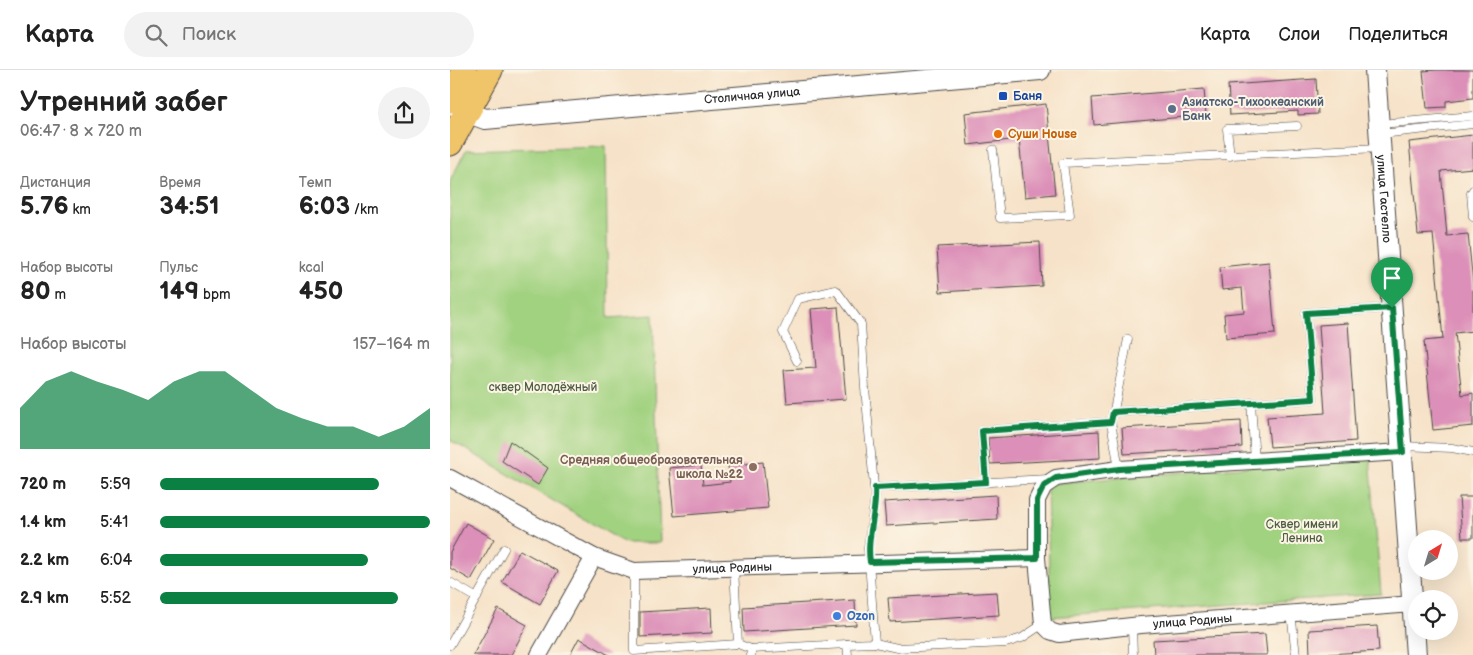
<!DOCTYPE html>
<html lang="ru">
<meta charset="utf-8">
<style>
body{margin:0;font-family:"Balsamiq Sans",sans-serif;background:#f2f2f2;color:#222;height:100vh;display:flex;flex-direction:column;font-size:19px;white-space:nowrap}
*{box-sizing:border-box;margin:0}
p{font-size:16px;color:#767676}
.icon{flex:none;width:28px;height:28px;fill:none;stroke:currentColor;stroke-width:2;stroke-linecap:round;stroke-linejoin:round}
.map{position:relative;flex:1;overflow:hidden}
.details{display:flex;flex-direction:column;background:#fff;width:450px}
.details>*{flex:none}
.needle{width:32px;rotate:38deg}
.controls{position:absolute;left:958px;top:460px;display:grid;gap:10px}
.controls a{display:grid;place-items:center;width:50px;height:50px;border-radius:50%;background:#fff;box-shadow:0 5px 20px #0002;font-size:25px}
.pin{position:absolute;display:grid;place-items:center;width:42px;height:42px;color:#fff;margin:-51px -21px;border-radius:50% 50% 50% 0;rotate:-45deg;box-shadow:0 0 5px #0007}
.pin .icon{rotate:45deg}
.round{display:grid;place-items:center;flex:none;width:52px;height:52px;border-radius:26px;background:#f2f2f2}
.overview{display:flex;align-items:center;justify-content:space-between;height:85px;padding:0 20px}
h1{font-size:28px;font-weight:600;line-height:38px}
.figures{display:grid;grid-template-columns:repeat(3,1fr);gap:8px;height:85px;padding:5px 20px}
.figures div{display:grid;align-content:center}
.figures b{font-size:25px;font-weight:600}
.figures small{font-size:14px;font-weight:400}
.figures p{font-size:14px}
.chart{height:140px;padding:10px 20px}
.chart p{display:flex;justify-content:space-between}
.chart svg{width:100%;height:90px;margin-top:5px;fill:#0b8043;opacity:.7}
ul{padding:0 20px;list-style:none;font-size:16px}
li{display:grid;grid-template-columns:80px 60px 1fr;align-items:center;height:38px}
li i{height:12px;border-radius:6px;background:#0b8043}
header{display:flex;align-items:center;gap:30px;box-sizing:border-box;height:70px;padding:0 25px;background:#fff;border-bottom:1px solid #e0e0e0}
header strong{font-size:24px}
nav{display:flex;gap:28px;margin-inline-start:auto;font-size:18px}
.search{width:350px;height:45px;background:#f2f2f2;display:flex;align-items:center;gap:12px;box-sizing:border-box;padding:0 18px;border-radius:28px;color:#767676;font-size:19px}
main{display:flex;flex:1;min-height:0}
.map>svg:first-child{display:block}
.green{fill:#a1d280;stroke:#667e56}
.building{fill:#dc8fb8}
.lines{fill:none;stroke-linecap:round;stroke-linejoin:round}
.service-casing{stroke:#494643;stroke-width:9}
.minor-casing{stroke:#494643;stroke-width:18}
.tertiary-casing{stroke:#494643;stroke-width:22}
.primary-casing{stroke:#494643;stroke-width:27}
.service{stroke:#fff;stroke-width:8}
.minor{stroke:#fff;stroke-width:16}
.tertiary{stroke:#fff;stroke-width:20}
.primary{stroke:#f0c469;stroke-width:25}
.route-casing{stroke:#fff;stroke-width:10}
.route{stroke:#0b8043;stroke-width:6}
.transit-dot{fill:#1a4fb4;stroke:#fcf5e5;stroke-width:2}
.service-dot{fill:#5c6f8a;stroke:#fcf5e5;stroke-width:2}
.food-dot{fill:#e8710a;stroke:#fcf5e5;stroke-width:2}
.education-dot{fill:#8d6e63;stroke:#fcf5e5;stroke-width:2}
.shop-dot{fill:#3f7fe0;stroke:#fcf5e5;stroke-width:2}
.labels{text-anchor:middle;stroke-width:4;stroke-linejoin:round;paint-order:stroke}
.street-label{font-size:12px;fill:#2b2b2b;stroke:#fcf5e5}
.transit-label{font-size:12px;font-weight:bold;fill:#164399;stroke:#fcf5e5;text-anchor:start}
.service-label{font-size:12px;font-weight:bold;fill:#4e5e75;stroke:#fcf5e5;text-anchor:start}
.food-label{font-size:12px;font-weight:bold;fill:#c56008;stroke:#fcf5e5;text-anchor:start}
.park-label{font-size:12px;fill:#4e5d44;stroke:#fcf5e5}
.education-label{font-size:12px;font-weight:bold;fill:#785e54;stroke:#fcf5e5;text-anchor:end}
.shop-label{font-size:12px;font-weight:bold;fill:#366cbe;stroke:#fcf5e5;text-anchor:start}
</style>
<header>
<strong>Карта</strong>
<div class="search"><svg class="icon" aria-label="search" viewBox="0 0 24 24"><circle cx="10" cy="10" r="6"/><path d="M15 15l6 6"/></svg>Поиск</div>
<nav><a>Карта</a><a>Слои</a><a>Поделиться</a></nav>
</header>
<main>
<section class="details">
<div class="overview"><div><h1>Утренний забег</h1><p>06:47 · 8 × 720 m</p></div><a class="round"><svg class="icon" aria-label="share" viewBox="0 0 24 24"><path d="M12 15V3M7 8l5-5 5 5M5 13v7h14v-7"/></svg></a></div>
<div class="figures">
<div><p>Дистанция</p><b>5.76<small> km</small></b></div>
<div><p>Время</p><b>34:51</b></div>
<div><p>Темп</p><b>6:03<small> /km</small></b></div>
</div>
<div class="figures">
<div><p>Набор высоты</p><b>80<small> m</small></b></div>
<div><p>Пульс</p><b>149<small> bpm</small></b></div>
<div><p>kcal</p><b>450</b></div>
</div>
<div class="chart"><p><span>Набор высоты</span>157–164 m</p>
<svg viewBox="0 0 160 44" preserveAspectRatio="none"><path d="M0 44V24L10 11L20 6L30 11L40 15L50 20L60 11L70 6L80 6L90 15L100 24L110 29L120 33L130 33L140 38L150 33L160 24V44z"/></svg>
</div>
<ul>
<li><b>720 m</b>5:59<i style="width:81%"></i></li>
<li><b>1.4 km</b>5:41<i style="width:100%"></i></li>
<li><b>2.2 km</b>6:04<i style="width:77%"></i></li>
<li><b>2.9 km</b>5:52<i style="width:88%"></i></li>
</ul>
</section>
<div class="map">
<svg width="1023" height="585" viewBox="0 0 1023 585">
<rect width="100%" height="100%" fill="#fcf5e5"/>
<filter id="ink" filterUnits="userSpaceOnUse"><feTurbulence type="fractalNoise" baseFrequency=".02" numOctaves="2"/><feDisplacementMap in="SourceGraphic" scale="10" xChannelSelector="R" yChannelSelector="G"/><feConvolveMatrix kernelMatrix="1 2 1 2 8 2 1 2 1" color-interpolation-filters="sRGB"/></filter>
<filter id="wash" filterUnits="userSpaceOnUse"><feTurbulence type="fractalNoise" baseFrequency=".0096" numOctaves="4" result="noise"/><feDisplacementMap in="SourceGraphic" scale="20" xChannelSelector="R" yChannelSelector="G"/><feGaussianBlur stdDeviation="1.12" result="paint"/><feColorMatrix in="noise" values="0 0 0 0 0 0 0 0 0 0 0 0 0 0 0 0 0 1.4 0 .05"/><feComposite in="paint" operator="in"/></filter>
<g filter="url(#wash)">
<rect width="100%" height="100%" fill="#f6e2c8"/>
<!-- green -->
<g class="green">
<path d="M156,76l2,172 45,-3 7,228h-35l-175,-103v-259l16,-31z"/>
<path d="M920,386l11,138 -331,23 -3,-133z"/>
</g>
<g id="blocks">
<!-- building -->
<g class="building">
<path d="M987,0h36v28l-27,3v6l-19,1 -4,-37z"/>
<path d="M866,9l2,35 -20,1v-4l-68,4 -2,-30z"/>
<path d="M754,19l2,26 -112,10 -2,-27z"/>
<path d="M596,34l9,90 -30,3 -6,-58 -51,6 -3,-32z"/>
<path d="M1023,65v33l-32,3 6,65 21,-2 5,50v47l-18,2 7,62 11,-2v33l-40,4 -9,-89 19,-2 -10,-105 -15,1 -9,-93z"/>
<path d="M590,172l2,44 -102,6 -3,-45z"/>
<path d="M819,192l6,72 -49,4 -2,-24 20,-2 -2,-24 -20,2 -2,-23z"/>
<path d="M388,237l8,92 -59,4 -3,-33 32,-2 -5,-59z"/>
<path d="M898,253l8,118 -86,6 -3,-30 58,-4 -6,-88z"/>
<path d="M791,351l1,26 -118,7 -2,-26z"/>
<path d="M649,361l1,27 -110,6 -2,-26z"/>
<path d="M60,371l38,27 -10,17 -36,-24z"/>
<path d="M313,392l5,46 -94,8 -5,-48 32,-3 2,20 27,-3 -2,-16z"/>
<path d="M546,425l1,24 -111,7 -2,-24z"/>
<path d="M1009,427h14v41h-11z"/>
<path d="M16,453l28,16 -23,41 -21,-12v-16z"/>
<path d="M70,480l38,21 -18,33 -38,-22z"/>
<path d="M547,522l2,23 -109,7 -2,-24z"/>
<path d="M405,530l1,25 -112,7 -1,-25z"/>
<path d="M261,538l1,25 -72,4v-25z"/>
<path d="M48,539l29,16 -16,30h-38z"/>
<path d="M927,556l2,25 -69,4 -1,-25z"/>
<path d="M815,564l2,21h-113l-1,-15z"/>
<path d="M129,568l30,17h-39z"/>
</g>
</g>
</g>
<g filter="url(#ink)">
<use href="#blocks" fill-opacity="0" stroke="#494643" stroke-width="1"/>
<g class="lines">
<defs>
<g id="service">
<path d="M930,54l93,-8"/>
<path d="M931,64l92,-10"/>
<path d="M543,80l7,68 70,-3 -7,-52 316,-15"/>
<path d="M780,86l-3,-27 70,-3"/>
<path d="M1023,120l-2,3 2,24"/>
<path d="M347,291l-14,-29 15,-33 38,-9 25,34 4,64 10,109 -7,51 7,95"/>
<path d="M801,333l4,58"/>
<path d="M663,342l200,-13 -7,-86 84,-5"/>
<path d="M663,345l15,-76"/>
<path d="M952,376l50,2 21,4"/>
<path d="M536,412l-4,-51 129,-9 8,47"/>
<path d="M425,418l174,-9"/>
<path d="M284,498l4,76 13,5v6"/>
<path d="M184,501v80l104,-7"/>
<path d="M0,512l27,16"/>
<path d="M841,543l5,42"/>
<path d="M682,557l1,28"/>
<path d="M0,575l54,-96"/>
<path d="M301,579l96,-5"/>
<path d="M398,585l-1,-11 28,-1 22,5 109,-5 16,-5 21,-14"/>
</g>
<g id="minor">
<path id="s1" d="M953,382l-284,17 -63,9 -12,8 -7,14v58l6,66 7,7 9,3 82,-9 272,-21"/>
<path id="s2" d="M0,408l144,79 40,14 403,-13"/>
<path d="M89,585l55,-98"/>
</g>
<g id="tertiary">
<path id="s3" d="M925,0l41,585"/>
<path id="s4" d="M5,36l11,6 19,7 555,-49"/>
</g>
<g id="primary">
<path d="M0,30l14,-30"/>
<path d="M0,73l40,-73"/>
</g>
</defs>
<!-- service casing -->
<use href="#service" class="service-casing"/>
<!-- minor casing -->
<use href="#minor" class="minor-casing"/>
<!-- tertiary casing -->
<use href="#tertiary" class="tertiary-casing"/>
<!-- primary casing -->
<use href="#primary" class="primary-casing"/>
<!-- service -->
<use href="#service" class="service"/>
<!-- minor -->
<use href="#minor" class="minor"/>
<!-- tertiary -->
<use href="#tertiary" class="tertiary"/>
<!-- primary -->
<use href="#primary" class="primary"/>
</g>
</g>
<g class="lines" filter="url(#ink)">
<defs>
<path id="route" d="M942,238l11,144 -284,17 -63,9 -12,8 -7,14v58l-167,4c-4,-25 7,-48 5,-74l111,-6 -4,-51 129,-9 2,-10 200,-13 -7,-86z"/>
</defs>
<!-- route casing -->
<use href="#route" class="route-casing"/>
<!-- route -->
<use href="#route" class="route"/>
</g>
<!-- markers -->
<rect class="transit-dot" x="548" y="21" width="10" height="10" rx="2.5"/>
<circle class="service-dot" cx="722" cy="39" r="5"/>
<circle class="food-dot" cx="548" cy="64" r="5"/>
<circle class="education-dot" cx="303" cy="397" r="5"/>
<circle class="shop-dot" cx="387" cy="546" r="5"/>
<g class="labels">
<!-- street labels -->
<g class="street-label">
<text dy="4" stroke="none"><textPath href="#s4" startOffset="301">Столичная улица</textPath></text>
<text dy="4" stroke="none"><textPath href="#s3" startOffset="129">улица Гастелло</textPath></text>
<text dy="4" stroke="none"><textPath href="#s2" startOffset="305">улица Родины</textPath></text>
<text dy="4" stroke="none"><textPath href="#s1" startOffset="656">улица Родины</textPath></text>
</g>
<!-- transit labels -->
<g class="transit-label">
<text x="563" y="30">Баня</text>
</g>
<!-- service labels -->
<g class="service-label">
<text x="732" y="36">Азиатско-Тихоокеанский<tspan x="732" dy="14">Банк</tspan></text>
</g>
<!-- food labels -->
<g class="food-label">
<text x="558" y="68">Суши House</text>
</g>
<!-- park labels -->
<g class="park-label">
<text x="93" y="321">сквер Молодёжный</text>
<text x="852" y="458">Сквер имени<tspan x="852" dy="14">Ленина</tspan></text>
</g>
<!-- education labels -->
<g class="education-label">
<text x="293" y="394">Средняя общеобразовательная<tspan x="293" dy="14">школа №22</tspan></text>
</g>
<!-- shop labels -->
<g class="shop-label">
<text x="397" y="550">Ozon</text>
</g>
</g>
</svg>
<div class="controls">
<a><svg class="needle" viewBox="-14 -14 28 28"><path d="M0-13l5 13h-10z" fill="#e53935"/><path d="M0 13l5-13h-10z" fill="#767676"/></svg></a>
<a><svg class="icon" aria-label="locate" viewBox="0 0 24 24"><circle cx="12" cy="12" r="6"/><path d="M12 2v4M12 18v4M2 12h4M18 12h4"/></svg></a>
</div>
<div class="pin" style="left:942px;top:238px;background:#1e9e55"><svg class="icon" aria-label="arrive" viewBox="0 0 24 24"><path d="M6 21V4h12l-3 4 3 4H6"/></svg></div>
</div>
</main>
